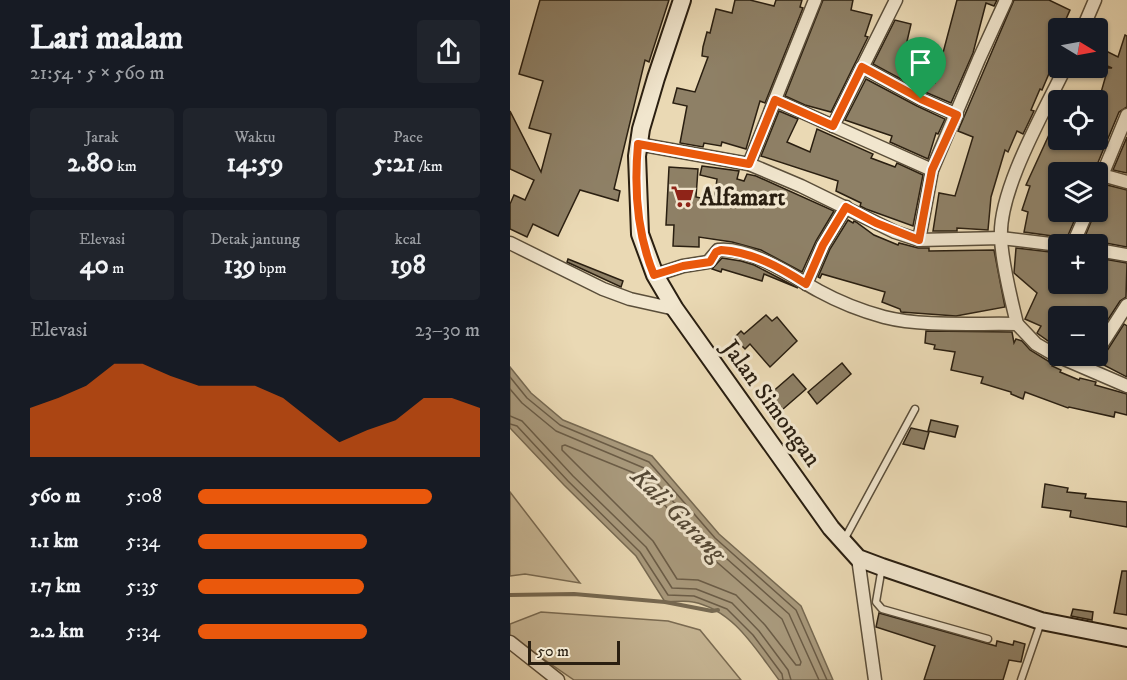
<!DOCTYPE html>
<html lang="id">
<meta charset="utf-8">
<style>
body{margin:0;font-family:"IM FELL DW Pica",serif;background:#20242c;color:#f1f3f6;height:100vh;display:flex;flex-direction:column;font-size:22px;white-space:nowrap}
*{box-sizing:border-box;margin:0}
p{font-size:20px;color:#9ea1a6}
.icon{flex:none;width:33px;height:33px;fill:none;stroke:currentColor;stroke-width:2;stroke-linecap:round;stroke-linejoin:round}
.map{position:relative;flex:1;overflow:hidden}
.side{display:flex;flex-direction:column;background:#171b24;width:510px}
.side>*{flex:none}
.needle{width:39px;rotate:100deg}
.buttons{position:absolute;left:538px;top:18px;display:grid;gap:12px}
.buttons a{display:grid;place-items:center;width:60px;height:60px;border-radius:6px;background:#171b24;box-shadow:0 2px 4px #0004;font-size:30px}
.scale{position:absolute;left:18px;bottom:15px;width:92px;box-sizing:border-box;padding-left:6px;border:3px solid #2a1f11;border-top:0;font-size:16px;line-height:21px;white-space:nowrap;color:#2a1f11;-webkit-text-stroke:4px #f1e6ce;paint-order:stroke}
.pin{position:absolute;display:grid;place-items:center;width:51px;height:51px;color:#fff;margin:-62px -26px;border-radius:50% 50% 50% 0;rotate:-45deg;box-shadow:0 0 6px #0007}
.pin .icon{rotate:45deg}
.round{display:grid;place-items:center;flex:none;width:63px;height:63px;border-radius:6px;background:#20242c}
.summary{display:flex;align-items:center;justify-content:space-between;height:102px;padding:0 30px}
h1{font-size:33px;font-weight:800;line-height:45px}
.metrics{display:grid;grid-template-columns:repeat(3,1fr);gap:9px;height:102px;padding:6px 30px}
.metrics div{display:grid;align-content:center;border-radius:6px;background:#20242c;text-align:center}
.metrics b{font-size:26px;font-weight:800}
.metrics small{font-size:16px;font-weight:400}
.metrics p{font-size:16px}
.chart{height:168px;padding:12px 30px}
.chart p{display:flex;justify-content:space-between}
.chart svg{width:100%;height:108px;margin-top:6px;fill:#ea580c;opacity:.7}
ul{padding:0 30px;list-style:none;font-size:20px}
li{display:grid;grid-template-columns:96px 72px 1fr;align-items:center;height:45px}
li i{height:15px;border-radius:8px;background:#ea580c}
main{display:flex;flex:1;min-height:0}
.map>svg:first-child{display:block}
.green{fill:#c9b998;stroke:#7a6c54;stroke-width:1.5}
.water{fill:#a99a7d;stroke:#766952;stroke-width:1.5}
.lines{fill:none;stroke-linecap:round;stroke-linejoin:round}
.shore{stroke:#6a5c47;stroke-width:1.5}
.stream{stroke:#766952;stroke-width:4}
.building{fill:#8e8066;stroke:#2a1f11;stroke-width:1.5}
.lane-casing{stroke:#5a4e3a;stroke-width:9}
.street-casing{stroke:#5a4e3a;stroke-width:15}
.secondary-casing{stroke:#2a1f11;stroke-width:20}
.lane{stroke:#f1e6ce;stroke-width:6}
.street{stroke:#f1e6ce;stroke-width:12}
.secondary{stroke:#f1e6ce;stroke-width:16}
.route-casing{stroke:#fff;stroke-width:12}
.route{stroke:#ea580c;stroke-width:8}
.labels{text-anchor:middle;stroke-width:6;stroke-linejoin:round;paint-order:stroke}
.poi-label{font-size:24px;font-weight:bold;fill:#2a1f11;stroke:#f1e6ce;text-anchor:start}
.street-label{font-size:24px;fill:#2a1f11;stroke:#f1e6ce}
.water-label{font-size:26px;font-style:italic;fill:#564a37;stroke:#f1e6ce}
</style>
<main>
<section class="side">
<div class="summary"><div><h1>Lari malam</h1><p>21:54 · 5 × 560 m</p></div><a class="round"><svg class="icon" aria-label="share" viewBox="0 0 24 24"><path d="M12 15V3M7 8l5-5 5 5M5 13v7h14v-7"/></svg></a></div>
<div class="metrics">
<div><p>Jarak</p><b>2.80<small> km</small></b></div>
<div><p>Waktu</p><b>14:59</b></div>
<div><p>Pace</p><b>5:21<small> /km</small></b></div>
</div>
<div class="metrics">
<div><p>Elevasi</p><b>40<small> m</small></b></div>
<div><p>Detak jantung</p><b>139<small> bpm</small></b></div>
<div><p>kcal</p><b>198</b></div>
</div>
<div class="chart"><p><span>Elevasi</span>23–30 m</p>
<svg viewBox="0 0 160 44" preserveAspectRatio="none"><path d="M0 44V24L10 20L20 15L30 6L40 6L50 11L60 15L70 15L80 15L90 20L100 29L110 38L120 33L130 29L140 20L150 20L160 24V44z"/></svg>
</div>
<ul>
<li><b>560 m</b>5:08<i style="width:83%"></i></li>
<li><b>1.1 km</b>5:34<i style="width:60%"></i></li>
<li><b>1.7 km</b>5:35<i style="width:59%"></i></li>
<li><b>2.2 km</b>5:34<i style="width:60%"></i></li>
</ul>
</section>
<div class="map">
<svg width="617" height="680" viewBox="0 0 617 680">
<rect width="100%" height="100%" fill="#ead9b4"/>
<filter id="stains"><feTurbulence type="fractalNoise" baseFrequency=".00333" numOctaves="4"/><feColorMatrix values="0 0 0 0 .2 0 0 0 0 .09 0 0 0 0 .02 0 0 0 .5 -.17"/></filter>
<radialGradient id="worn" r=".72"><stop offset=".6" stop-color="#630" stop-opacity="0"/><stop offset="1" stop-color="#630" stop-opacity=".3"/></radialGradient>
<!-- green -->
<g class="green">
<path d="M0,492l70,91 -55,-9 -15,2z"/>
<path d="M31,612l127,9 32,9 41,50h-167l-64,-44v-12z"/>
</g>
<!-- water -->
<path class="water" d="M0,367l21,26 32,27 89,36 67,78 82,72 32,74h-54c-23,-30 -45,-70 -86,-78 -9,-2 -19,0 -28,0l-29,-46 -72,-71 -54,-57z"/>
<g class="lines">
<!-- shore -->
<g class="shore">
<path d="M0,377l17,21 33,27 89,37 66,76 81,72 31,70"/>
<path d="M0,389l12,14 34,28 88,37 65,75 80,71 30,66"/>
<path d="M0,416l12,5 51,55 73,71 26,41 24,1 36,14 27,28 29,39 3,10"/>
<path d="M0,424l7,2 51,55 72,71 28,43 26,1 33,13 26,26 29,39 1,6"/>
<path d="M55,445l74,30 64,75 79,69 19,43 -1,3h-4l-31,-40 -29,-30 -38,-15 -21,-1 -24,-38 -91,-91v-4z"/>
</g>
<!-- stream -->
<path class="stream" d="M0,595l64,-1 91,8 47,9 6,-1"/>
</g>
<!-- building -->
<g class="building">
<path d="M30,0h129l-20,62 -4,-2 -31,129 6,2 -2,10 -38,-11 -22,46 -25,-12 -6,13 -17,-8v-25l4,-9 11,5 9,-20 -24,-11v-58l31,61 10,-38 -22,-6 14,-47 -24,-7z"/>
<path d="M225,0h15l24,6 2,-6h26l-2,7 3,1 -38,95 -5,-2 -14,48 -24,-7 -1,4 -17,-3 -1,4 -23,-4 7,-37 -14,-3 4,-15 18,4 13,-35 -6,-1 1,-9 4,-15 3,1 6,-24 16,4z"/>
<path d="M313,0h30l-2,10 21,5 -7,21 3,1 -37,75 -26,-7 -20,-9z"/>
<path d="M447,0h40l-3,6 -8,-3 -13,50 -22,50 -26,-11 -52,-28 22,-44 16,4 -6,26 23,7 -4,23 11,3z"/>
<path d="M504,0h35l21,10 -8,18h-3v22l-17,40 -2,-1 -9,21 3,1 -11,23 -6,-3 -9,21 -3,-2 -14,47 -3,33 -31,-2v3h-24l6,-38 16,3 18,-59 -15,-6z"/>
<path d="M615,35l2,1v71l-8,5 -25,60h-35v40h19l-12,28 -6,-3 -36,-5 4,-20 -6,-2 8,-24 -4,-1 33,-72v27h12l10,3 1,-3h16v-37l8,-28 -14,-7h20l-14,-6v-15l20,10z"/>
<path d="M356,79l51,27 28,13 -7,15 -2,-1 -8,26 -38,-17 2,-6 -47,-16z"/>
<path d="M269,111l19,8 -11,23 23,10 7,-23 56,25 -2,4 24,9 2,-4 26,12 -10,51 -47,-17 -6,-3 1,-3 -25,-12 2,-10 -77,-25z"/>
<path d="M617,137v36l-14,-3z"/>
<path d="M192,166l37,5 -2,8 7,2 3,-7 9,2 78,35 -18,30 -14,31 -41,-22 -29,-8 -33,-5v10l-26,-1 1,-21h-8l3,-58 29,2 -2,28 18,4 3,-22 -17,-4z"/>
<path d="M597,185l20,5v57l-43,-8 11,-27h3v-18l3,1z"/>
<path d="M338,220l5,3 1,-2 2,1 18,13 24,10 1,-2 19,5h11v3l65,-1 11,57 -49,9 -55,-4 -1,-3 -18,-7 3,-10 -63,-18 -2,4 -2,-1 12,-28z"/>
<path d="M506,248l43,5v31h39v-26l29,5 -1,34 -6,4 -22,34v-19h-39v30l-8,-3 -14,-10 4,-7 -16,-7 12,-26 -23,-20z"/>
<path d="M212,258l19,3 13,4 44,23 -34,-14 -2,7 -40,-12 -1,3 -9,-3z"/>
<path d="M58,259l55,22 -2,6 -54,-25z"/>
<path d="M256,315l6,6 5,-4 20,24 -27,26 -20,-23 -5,5 -11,-11 7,-7 3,3z"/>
<path d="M614,324l3,2v51l-29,-15v-4l7,-4z"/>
<path d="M416,331l86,1 2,11 2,-4 6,2 8,9 23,14 -1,2 9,4 -1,2 19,8 1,-2 16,4 -1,3 32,9v21l-12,-3 -1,5 -45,-10 -1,1 -43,-16 -2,7 -12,-5v-2l-30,-9 2,-6 -32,-7 4,-18 -21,-3 1,-4 -10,-2z"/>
<path d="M332,363l9,11 -34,30 -9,-12z"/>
<path d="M283,374l13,15 -31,27 -13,-15z"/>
<path d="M421,420l27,6 -3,11 -27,-6z"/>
<path d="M401,428l18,4 -5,17 -21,-5z"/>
<path d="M535,484l23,4 -1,4 19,2 -1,4 42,4v25l-57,-10 1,-6 -29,-4z"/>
<path d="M612,571h5v44l-13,-2z"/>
<path d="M563,609l20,3 -1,8 -21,-4z"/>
<path d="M369,613l117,33 1,-5 16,4 1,-4 11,3 -4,18 -12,-2 -6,20h-79l11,-34 -59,-19z"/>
</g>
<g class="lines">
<defs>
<g id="lane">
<path d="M334,540l71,-131"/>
<path d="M372,567l-6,35 6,7 106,30"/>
<path d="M511,680l20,-58"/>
</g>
<g id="street">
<path d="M573,28l12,-28"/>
<path d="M352,67l59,32 36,16"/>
<path d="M265,100l157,70"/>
<path d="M323,126l63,-126"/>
<path d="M128,144l111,20 52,22 94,46 24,8 82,-2 58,7"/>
<path d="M239,164l66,-164"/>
<path d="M592,175l25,7"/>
<path d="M588,185l29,-70"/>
<path d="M409,240l13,-70 47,-111 27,-59"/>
<path d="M0,243l93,46 27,10 45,10"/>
<path d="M563,244l14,-32"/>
<path d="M588,250l29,5"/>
<path d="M145,275l28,-9 25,-4 10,-12c32,-4 75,27 101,41 20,11 43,20 65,26 39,10 92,6 133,7l19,20 19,11 72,31"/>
<path d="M296,284l17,-39 23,-38"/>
<path d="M507,324c-6,-26 -15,-59 -16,-86 -3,-47 43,-126 64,-170"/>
<path d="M588,350l29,-45"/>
<path d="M348,558l17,122"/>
<path d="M0,642l48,38"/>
</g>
<path id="secondary" d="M172,0l-26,78 -15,51 -4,27 3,78 15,41 20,34 156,219 27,30 24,9 159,54 86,17"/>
</defs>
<!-- lane casing -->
<use href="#lane" class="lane-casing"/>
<!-- street casing -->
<use href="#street" class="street-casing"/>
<!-- secondary casing -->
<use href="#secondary" class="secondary-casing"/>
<!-- lane -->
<use href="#lane" class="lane"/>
<!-- street -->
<use href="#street" class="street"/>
<!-- secondary -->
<use href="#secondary" class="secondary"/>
</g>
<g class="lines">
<defs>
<path id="route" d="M352,67l59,32 36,16 -25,55 -13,70 -43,-17 -30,-16 -23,38 -17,39c-26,-17 -54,-32 -85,-34l-5,2 -6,10 -27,4 -29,9c-17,-41 -20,-87 -16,-131l111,20 26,-64 58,26z"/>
</defs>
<!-- route casing -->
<use href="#route" class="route-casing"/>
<!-- route -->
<use href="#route" class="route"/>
</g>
<!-- icons -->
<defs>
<symbol id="supermarket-bare" viewBox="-9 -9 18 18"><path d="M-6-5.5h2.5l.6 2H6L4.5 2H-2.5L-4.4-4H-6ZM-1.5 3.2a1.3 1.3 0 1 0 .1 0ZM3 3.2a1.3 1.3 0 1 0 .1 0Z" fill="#8f2418" stroke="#f1e6ce" stroke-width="2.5" paint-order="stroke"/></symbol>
</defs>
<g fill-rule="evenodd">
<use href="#supermarket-bare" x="156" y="180" width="33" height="33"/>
</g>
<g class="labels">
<!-- poi labels -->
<g class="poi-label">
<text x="190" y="205">Alfamart</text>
</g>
<!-- street labels -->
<g class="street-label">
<text transform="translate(262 403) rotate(54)" y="8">Jalan Simongan</text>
</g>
<!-- water labels -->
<g class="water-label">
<text transform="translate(169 514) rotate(45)" y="9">Kali Garang</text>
</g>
</g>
<rect width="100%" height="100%" filter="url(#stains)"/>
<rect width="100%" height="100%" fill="url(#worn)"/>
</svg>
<div class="buttons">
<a><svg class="needle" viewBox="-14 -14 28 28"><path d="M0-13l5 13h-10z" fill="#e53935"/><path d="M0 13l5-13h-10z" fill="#9ea1a6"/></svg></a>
<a><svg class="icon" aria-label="locate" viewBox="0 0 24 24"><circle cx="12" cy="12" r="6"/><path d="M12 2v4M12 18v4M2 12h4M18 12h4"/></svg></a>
<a><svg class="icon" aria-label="layers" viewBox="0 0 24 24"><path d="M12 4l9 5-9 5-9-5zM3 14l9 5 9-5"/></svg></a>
<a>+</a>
<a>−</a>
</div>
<div class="scale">50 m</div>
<div class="pin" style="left:411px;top:99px;background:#1e9e55"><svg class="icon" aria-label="arrive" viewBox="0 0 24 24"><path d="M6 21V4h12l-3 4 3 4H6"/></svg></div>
</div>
</main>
